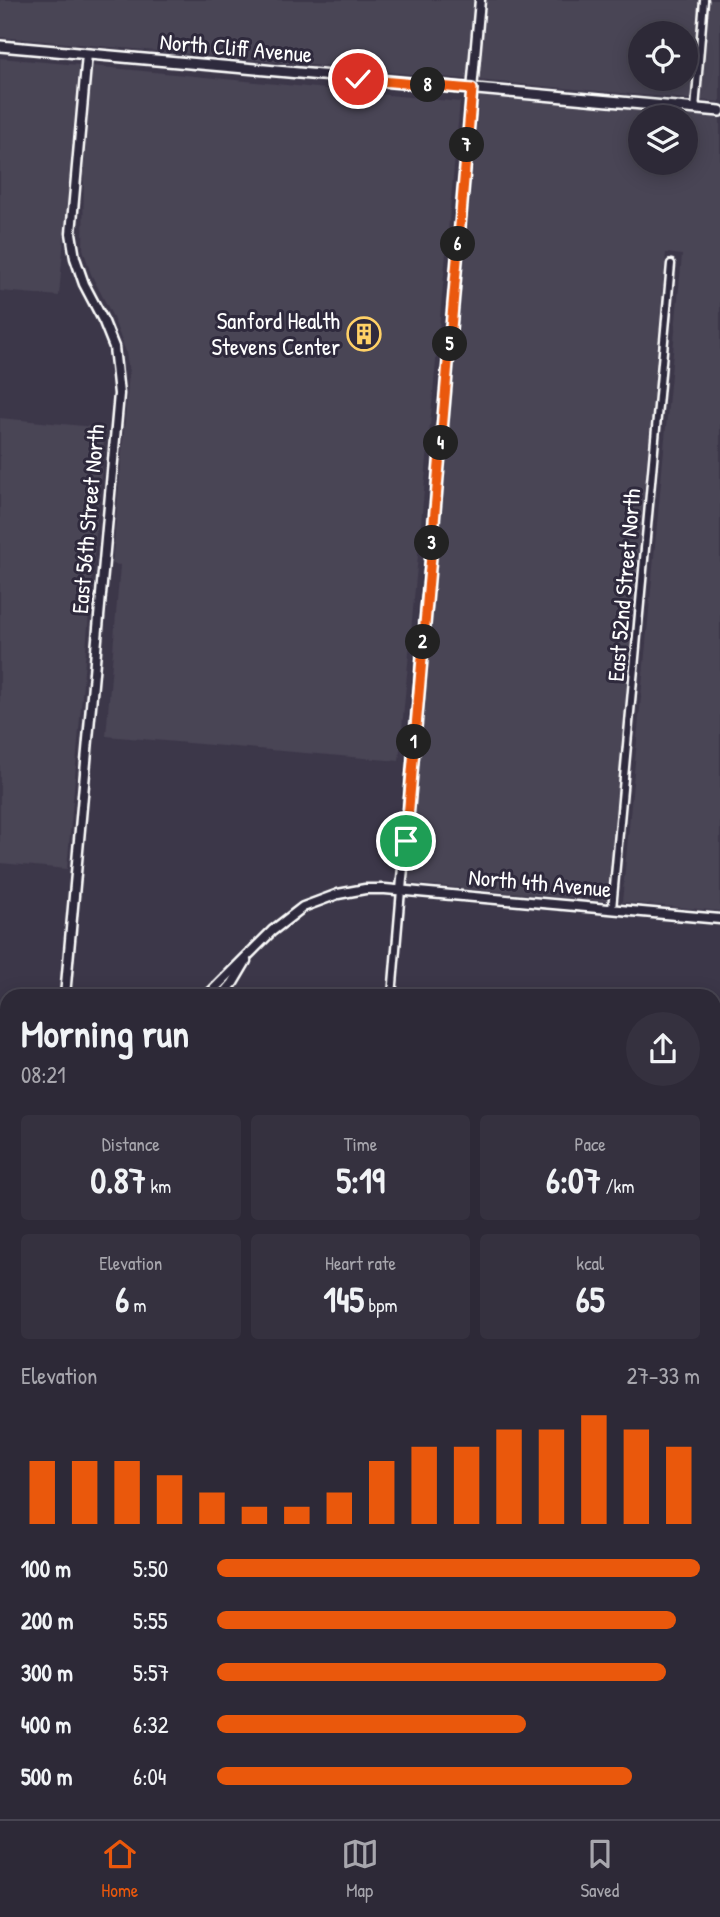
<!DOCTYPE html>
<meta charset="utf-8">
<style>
body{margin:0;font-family:"Patrick Hand",sans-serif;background:#35313f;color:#f1f3f6;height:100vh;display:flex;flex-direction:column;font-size:26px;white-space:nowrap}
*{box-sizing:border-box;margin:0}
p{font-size:23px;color:#a7a6ad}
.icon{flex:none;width:38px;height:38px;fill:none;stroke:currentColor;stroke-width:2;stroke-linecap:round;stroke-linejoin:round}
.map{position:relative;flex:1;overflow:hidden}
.panel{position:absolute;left:0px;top:989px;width:721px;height:831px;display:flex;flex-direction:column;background:#2d2937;border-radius:21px 21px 0 0;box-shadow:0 4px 18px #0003,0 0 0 2px #484552}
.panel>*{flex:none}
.controls{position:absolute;left:628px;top:21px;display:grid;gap:14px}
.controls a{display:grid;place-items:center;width:70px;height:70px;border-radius:50%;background:#2d2937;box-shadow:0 4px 18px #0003,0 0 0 2px #484552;font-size:35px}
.pin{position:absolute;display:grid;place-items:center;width:60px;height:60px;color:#fff;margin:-30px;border:4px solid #fff;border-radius:50%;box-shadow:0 2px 7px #0007}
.km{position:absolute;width:35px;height:35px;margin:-18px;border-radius:50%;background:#222;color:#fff;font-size:19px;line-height:35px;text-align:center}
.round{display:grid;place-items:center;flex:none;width:74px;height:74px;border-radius:37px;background:#35313f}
.overview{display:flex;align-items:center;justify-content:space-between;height:119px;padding:0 21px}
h1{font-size:38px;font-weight:800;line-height:52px}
.stats{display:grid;grid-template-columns:repeat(3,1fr);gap:10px;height:119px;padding:7px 21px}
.stats div{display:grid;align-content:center;border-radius:7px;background:#35313f;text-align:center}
.stats b{font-size:35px;font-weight:800}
.stats small{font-size:19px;font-weight:400}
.stats p{font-size:19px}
.chart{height:196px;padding:14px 21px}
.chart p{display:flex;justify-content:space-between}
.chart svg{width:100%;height:126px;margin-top:7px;stroke:#ea580c;stroke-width:6}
ul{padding:0 21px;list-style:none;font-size:23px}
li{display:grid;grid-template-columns:112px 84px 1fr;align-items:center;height:52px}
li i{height:18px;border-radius:9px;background:#ea580c}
.dock{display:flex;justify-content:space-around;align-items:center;height:98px;border-top:2px solid #484552;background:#2d2937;font-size:19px;color:#a7a6ad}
.dock a{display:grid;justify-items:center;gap:4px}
.dock .on{color:#ea580c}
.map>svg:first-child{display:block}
.built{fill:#494455;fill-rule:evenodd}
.green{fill:#555060;stroke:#aaa8b0;stroke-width:2}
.water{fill:#797682;stroke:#afadb4;stroke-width:2}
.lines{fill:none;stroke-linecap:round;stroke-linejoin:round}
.taxiway{stroke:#9e9ba4;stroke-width:18}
.street-casing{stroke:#fff;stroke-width:11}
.secondary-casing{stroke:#fff;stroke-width:13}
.primary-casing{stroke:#fff;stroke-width:14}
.street{stroke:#2f2a3d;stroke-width:6}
.secondary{stroke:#2f2a3d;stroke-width:8}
.primary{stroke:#2f2a3d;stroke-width:9}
.rail-casing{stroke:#fff;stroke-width:4.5}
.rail{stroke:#2f2a3d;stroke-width:2;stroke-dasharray:5;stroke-linecap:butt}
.route-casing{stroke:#fff;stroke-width:14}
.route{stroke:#ea580c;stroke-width:9}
.labels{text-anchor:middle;stroke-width:6;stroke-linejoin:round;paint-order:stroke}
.street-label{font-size:23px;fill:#fff;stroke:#2f2a3d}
.poi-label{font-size:23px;fill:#fff;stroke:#2f2a3d;text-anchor:end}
</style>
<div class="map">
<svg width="720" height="1819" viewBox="0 0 720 1819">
<rect width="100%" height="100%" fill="#3c3749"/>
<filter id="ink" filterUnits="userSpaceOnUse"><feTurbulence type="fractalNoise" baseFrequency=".0143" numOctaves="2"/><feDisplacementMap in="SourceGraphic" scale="14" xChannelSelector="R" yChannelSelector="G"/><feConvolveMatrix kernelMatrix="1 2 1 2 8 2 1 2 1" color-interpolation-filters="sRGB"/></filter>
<g filter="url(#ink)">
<!-- built -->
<g class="built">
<path d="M0,0h720v102l-720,-65zM640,33h46v46h-46z"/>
<path d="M0,58l79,7 -20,231 -59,-5z"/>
<path d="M92,66l368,36 -61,659 -293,-25 14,-171 -8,-1 17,-191 -3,-21 -14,-37 -21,-41 -8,-25 1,-82z"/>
<path d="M479,96l241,22v793l-98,-9 60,-647 -16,-2 -59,648 -200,-18zM640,117h46v46h-46z"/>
<path d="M0,418l105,10 -38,441 -67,-6z"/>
<path d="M0,1024l7,1v418l-7,-1z"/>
<path d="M714,1213l6,1v109h-6z"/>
<path d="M720,1596v223h-550l3,-6h541v-210z"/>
</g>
<!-- green -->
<path class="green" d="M165,1813h394l-5,6h-392z"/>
<!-- water -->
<path class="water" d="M7,1624v97l-7,10v-99z"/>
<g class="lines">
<!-- taxiway -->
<g class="taxiway">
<path d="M714,1771l6,4"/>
<path d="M590,1813l2,6"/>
<path d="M603,1813l2,6"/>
<path d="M568,1819l4,-6"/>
<path d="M652,1819h10"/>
</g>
<defs>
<g id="street">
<path d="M695,109l9,-109"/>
<path d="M612,909l59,-645"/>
<path d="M392,996l9,-106"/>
<path d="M714,1200l6,1"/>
<path d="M156,1819l3,-6"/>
</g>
<g id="secondary">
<path d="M401,890l79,-890"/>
<path d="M65,996l54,-602 -5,-47 -10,-25 -20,-38 -9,-26 -4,-25 16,-179"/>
<path d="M207,996l65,-65 31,-24 35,-13 27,-5h20l335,30"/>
<path d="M222,996l11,-13 13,-22"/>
<path d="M0,1035l7,1"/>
<path d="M0,1141l7,1"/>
<path d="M0,1452h7"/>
<path d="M714,1515l6,1"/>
</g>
<path id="primary" d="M0,46l720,65"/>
</defs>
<!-- street casing -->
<use href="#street" class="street-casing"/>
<!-- secondary casing -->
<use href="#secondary" class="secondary-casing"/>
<!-- primary casing -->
<use href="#primary" class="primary-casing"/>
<!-- street -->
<use href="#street" class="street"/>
<!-- secondary -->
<use href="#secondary" class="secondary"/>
<!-- primary -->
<use href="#primary" class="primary"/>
<defs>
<g id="rail">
<path d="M714,1069l6,1"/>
<path d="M0,1415h7"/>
<path d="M714,1470l6,1"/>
<path d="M129,1819l3,-6"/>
</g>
</defs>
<!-- rail casing -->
<use href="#rail" class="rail-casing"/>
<!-- rail -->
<use href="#rail" class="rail"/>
</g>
</g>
<g class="lines" filter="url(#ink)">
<defs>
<path id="route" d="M358,79l114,10 -66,752"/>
</defs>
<!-- route casing -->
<use href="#route" class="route-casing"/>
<!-- route -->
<use href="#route" class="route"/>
</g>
<!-- icons -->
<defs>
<symbol id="building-ring" viewBox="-11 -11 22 22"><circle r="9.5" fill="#2f2a3d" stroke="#ffd166" stroke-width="1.5"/><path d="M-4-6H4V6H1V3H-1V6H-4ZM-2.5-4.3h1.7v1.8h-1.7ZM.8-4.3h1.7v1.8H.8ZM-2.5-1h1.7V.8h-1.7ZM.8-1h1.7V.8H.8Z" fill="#ffd166"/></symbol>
</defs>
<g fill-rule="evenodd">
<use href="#building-ring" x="345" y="315" width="38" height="38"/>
</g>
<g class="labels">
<!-- street labels -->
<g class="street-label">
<text transform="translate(236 48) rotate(5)" y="8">North Cliff Avenue</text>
<text transform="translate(88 519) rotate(-85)" y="8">East 56th Street North</text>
<text transform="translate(624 585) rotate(-85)" y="8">East 52nd Street North</text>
<text transform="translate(540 883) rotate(5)" y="8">North 4th Avenue</text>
</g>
<!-- poi labels -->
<g class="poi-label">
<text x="340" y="329">Sanford Health<tspan x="340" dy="26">Stevens Center</tspan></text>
</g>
</g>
</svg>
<div class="controls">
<a><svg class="icon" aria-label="locate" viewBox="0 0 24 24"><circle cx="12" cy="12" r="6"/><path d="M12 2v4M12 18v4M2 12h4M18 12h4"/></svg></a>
<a><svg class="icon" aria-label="layers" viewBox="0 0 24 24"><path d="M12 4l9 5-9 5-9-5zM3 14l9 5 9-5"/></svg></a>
</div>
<div class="pin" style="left:406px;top:841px;background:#1e9e55"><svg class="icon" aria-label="arrive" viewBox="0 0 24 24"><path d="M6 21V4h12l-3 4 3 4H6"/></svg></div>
<div class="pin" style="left:358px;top:79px;background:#d93025"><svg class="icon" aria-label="check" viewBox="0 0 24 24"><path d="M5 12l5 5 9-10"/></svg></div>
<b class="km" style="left:414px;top:742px">1</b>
<b class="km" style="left:423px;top:642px">2</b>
<b class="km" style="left:432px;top:543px">3</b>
<b class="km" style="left:441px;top:443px">4</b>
<b class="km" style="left:450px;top:344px">5</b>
<b class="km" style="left:458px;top:244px">6</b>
<b class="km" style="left:467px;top:145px">7</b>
<b class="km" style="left:428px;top:85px">8</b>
<section class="panel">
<div class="overview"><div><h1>Morning run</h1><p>08:21</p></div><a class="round"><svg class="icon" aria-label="share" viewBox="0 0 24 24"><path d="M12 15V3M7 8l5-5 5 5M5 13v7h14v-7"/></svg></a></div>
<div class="stats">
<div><p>Distance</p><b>0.87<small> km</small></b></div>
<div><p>Time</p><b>5:19</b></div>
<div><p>Pace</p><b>6:07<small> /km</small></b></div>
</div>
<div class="stats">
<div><p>Elevation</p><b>6<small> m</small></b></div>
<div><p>Heart rate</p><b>145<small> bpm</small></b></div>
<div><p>kcal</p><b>65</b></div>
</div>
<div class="chart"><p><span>Elevation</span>27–33 m</p>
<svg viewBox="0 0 160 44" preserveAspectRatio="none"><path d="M5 44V22M15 44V22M25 44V22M35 44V27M45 44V33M55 44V38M65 44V38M75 44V33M85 44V22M95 44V17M105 44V17M115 44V11M125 44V11M135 44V6M145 44V11M155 44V17"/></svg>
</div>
<ul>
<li><b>100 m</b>5:50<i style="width:100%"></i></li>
<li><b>200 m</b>5:55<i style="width:95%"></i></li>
<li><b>300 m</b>5:57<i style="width:93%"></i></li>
<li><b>400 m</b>6:32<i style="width:64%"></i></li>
<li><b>500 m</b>6:04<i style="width:86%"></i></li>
</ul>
</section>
</div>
<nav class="dock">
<a class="on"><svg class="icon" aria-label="home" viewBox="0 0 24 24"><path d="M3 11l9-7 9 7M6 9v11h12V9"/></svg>Home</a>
<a><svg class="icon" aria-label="map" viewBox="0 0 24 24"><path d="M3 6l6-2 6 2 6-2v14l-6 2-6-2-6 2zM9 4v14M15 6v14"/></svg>Map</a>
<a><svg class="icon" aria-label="saved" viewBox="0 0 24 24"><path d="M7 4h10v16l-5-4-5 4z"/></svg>Saved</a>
</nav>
